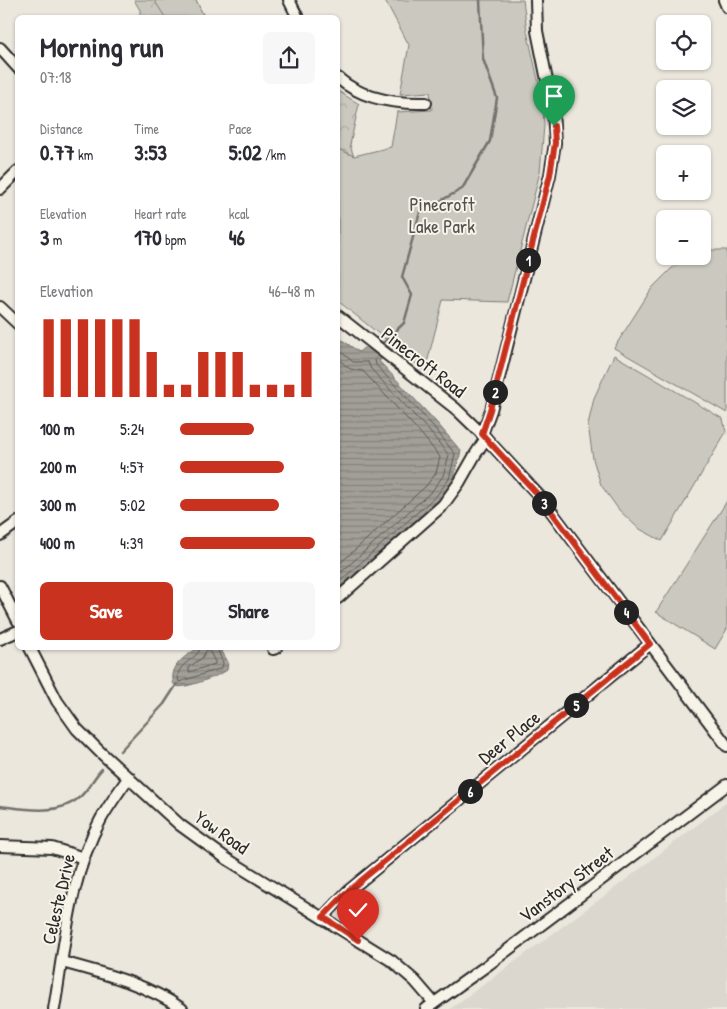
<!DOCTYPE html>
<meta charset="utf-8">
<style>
body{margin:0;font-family:"Patrick Hand",sans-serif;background:#f7f7f7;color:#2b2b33;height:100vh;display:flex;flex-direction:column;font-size:19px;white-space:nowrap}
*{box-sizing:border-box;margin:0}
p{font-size:16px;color:#7c7c81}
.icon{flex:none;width:28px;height:28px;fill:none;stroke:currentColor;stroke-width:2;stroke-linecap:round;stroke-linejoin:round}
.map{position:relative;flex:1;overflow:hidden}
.panel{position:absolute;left:15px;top:15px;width:325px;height:635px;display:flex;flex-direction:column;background:#fff;border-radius:8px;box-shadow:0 1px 4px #0004}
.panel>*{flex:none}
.fabs{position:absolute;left:656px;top:15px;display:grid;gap:10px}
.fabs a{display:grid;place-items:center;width:55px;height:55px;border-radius:8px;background:#fff;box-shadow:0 1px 4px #0004;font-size:25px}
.pin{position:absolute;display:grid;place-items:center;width:42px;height:42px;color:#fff;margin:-51px -21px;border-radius:50% 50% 50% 0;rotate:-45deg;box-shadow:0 0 5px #0007}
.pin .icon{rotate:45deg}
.km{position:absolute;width:25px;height:25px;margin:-12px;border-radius:50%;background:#222;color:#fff;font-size:14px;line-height:25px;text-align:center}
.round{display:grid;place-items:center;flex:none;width:52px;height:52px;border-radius:8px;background:#f7f7f7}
.summary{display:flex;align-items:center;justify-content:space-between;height:85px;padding:0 25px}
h1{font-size:28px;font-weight:700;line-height:38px}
.stats{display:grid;grid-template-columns:repeat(3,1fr);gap:8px;height:85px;padding:5px 25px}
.stats div{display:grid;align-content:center}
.stats b{font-size:21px;font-weight:700}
.stats small{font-size:14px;font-weight:400}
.stats p{font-size:14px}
.chart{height:140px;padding:10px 25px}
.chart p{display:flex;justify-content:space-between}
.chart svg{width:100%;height:90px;margin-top:5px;stroke:#c8321e;stroke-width:6}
.cta{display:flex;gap:10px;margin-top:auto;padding:10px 25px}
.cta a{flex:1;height:58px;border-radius:8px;background:#c8321e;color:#fff;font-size:20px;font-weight:700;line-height:58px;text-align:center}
.cta a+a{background:#f7f7f7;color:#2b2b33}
ul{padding:0 25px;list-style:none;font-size:16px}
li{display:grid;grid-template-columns:80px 60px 1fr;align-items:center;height:38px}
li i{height:12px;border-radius:6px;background:#c8321e}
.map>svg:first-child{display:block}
.built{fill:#dbd7ce}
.forest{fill:url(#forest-crowns);stroke:#7b7a75}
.park{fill:#cbc8bf;stroke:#7b7a75}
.water{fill:url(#water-rules);stroke:#72716c}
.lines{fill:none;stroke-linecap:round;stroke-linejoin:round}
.shore{stroke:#5b5957;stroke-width:1}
.stream{stroke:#72716c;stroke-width:2.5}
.minor-casing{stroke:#2b2b2b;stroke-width:14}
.minor{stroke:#f7f3e8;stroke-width:10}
.route-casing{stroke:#fff;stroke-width:10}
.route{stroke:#c8321e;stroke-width:6}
.labels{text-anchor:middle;stroke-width:4;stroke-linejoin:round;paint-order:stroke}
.park-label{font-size:19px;fill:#535250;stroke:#f7f3e8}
.street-label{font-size:19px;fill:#2b2b2b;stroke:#f7f3e8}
</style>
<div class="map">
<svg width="727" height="1009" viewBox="0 0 727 1009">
<defs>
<pattern id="forest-crowns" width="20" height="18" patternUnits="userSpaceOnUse" patternTransform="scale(1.25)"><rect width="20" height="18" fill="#cbc8bf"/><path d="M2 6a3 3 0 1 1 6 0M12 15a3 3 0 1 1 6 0" fill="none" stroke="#aeaca4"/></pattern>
<pattern id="water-rules" width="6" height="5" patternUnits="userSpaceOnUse" patternTransform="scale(1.25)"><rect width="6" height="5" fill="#a29f98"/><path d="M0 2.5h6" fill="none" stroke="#84827c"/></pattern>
</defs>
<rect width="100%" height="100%" fill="#ebe7dd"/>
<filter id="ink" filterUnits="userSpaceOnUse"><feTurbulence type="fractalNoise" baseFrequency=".02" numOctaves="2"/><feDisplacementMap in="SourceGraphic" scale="10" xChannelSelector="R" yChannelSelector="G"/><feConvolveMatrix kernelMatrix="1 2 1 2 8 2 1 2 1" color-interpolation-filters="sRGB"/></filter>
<g filter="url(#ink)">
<!-- built -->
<path class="built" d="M727,802v207h-277l161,-118z"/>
<!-- forest -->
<g class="forest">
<path d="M134,0h62l8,17h-64v-7z"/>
<path d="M338,91l21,13 -9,41 4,12 -16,26z"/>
</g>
<!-- park -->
<g class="park">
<path d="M154,0h42l8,17h-39z"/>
<path d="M385,0h138l4,31 16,71 1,24 -4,46 -33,130 -64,-2 -18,71 -87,-70v-152l16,7 37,-9 6,-35 35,-2 -2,-18 -30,2 9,-49z"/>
<path d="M707,250h20v163l-113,-65 38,-60 19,-19 19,-13h12l1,-5z"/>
<path d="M614,355l109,64 3,13 -64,109 -24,-13 -19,-18 -18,-25 -8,-26 -5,-34 6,-27z"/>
<path d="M727,501v128l-12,20 -59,-37z"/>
</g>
<!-- water -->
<g class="water">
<path d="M338,337l21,15 17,-15 17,13 -14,11 58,62 24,28 -8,30 -12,17 -103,92z"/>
<path d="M198,648h22l8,14 -1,8c-6,5 -44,20 -51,16 -3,-2 -3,-3 -3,-6 -2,-16 14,-25 25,-32z"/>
</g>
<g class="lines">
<!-- shore -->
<g class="shore">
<path d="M338,349l15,13h15l3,7 58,62 20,24 -6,21 -11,15 -94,84"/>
<path d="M338,359l12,10 13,2 60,65 17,21 -4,16 -10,13 -88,79"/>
<path d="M338,583l99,-88 12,-16 6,-25 -22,-28 -57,-61 -1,-5 3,-5"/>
<path d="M200,648c-2,13 -27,15 -21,34l43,-14 1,-5 -6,-15"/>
<path d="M209,650l6,12v2l-26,8v-5l13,-9 4,-7z"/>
</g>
<!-- stream -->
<g class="stream">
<path d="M382,344l22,-21 8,-28 -10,-18 18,-65 42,-23 28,-48 7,-43 -14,-39 -3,-59"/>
<path d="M120,751l44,-47 13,-20"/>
<path d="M0,806c25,3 59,10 80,-9 9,-8 14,-20 22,-28"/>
</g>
<defs>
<g id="minor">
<path d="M289,0l9,18"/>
<path d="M724,0l3,7"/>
<path d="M0,48l18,20"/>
<path d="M338,78c24,21 57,26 88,25"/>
<path d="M0,189l18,-18"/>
<path d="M0,307l18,17"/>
<path d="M338,316l118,93 26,25 60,65 185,247"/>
<path d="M482,434l9,-24 59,-235 5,-32 -2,-33 -16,-79 -1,-31"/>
<path d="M0,535l18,-13"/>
<path d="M0,586l18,35"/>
<path d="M338,598l105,-93 16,-22 16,-28 11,-17"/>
<path d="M0,639l18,-8"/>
<path d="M30,648l27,53 20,28 22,22 81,74 47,34 165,102 23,20 19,22"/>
<path d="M273,649l3,-1"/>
<path d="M0,846l52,2 32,10"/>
<path d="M323,917l24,-25 303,-248"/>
<path d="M62,962c40,11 85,22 120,47"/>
<path d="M54,1009c11,-64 15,-132 47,-190 8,-14 18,-28 28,-42"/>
<path d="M426,1009l63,-45 238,-179"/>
</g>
</defs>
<!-- minor casing -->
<use href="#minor" class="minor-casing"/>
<!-- minor -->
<use href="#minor" class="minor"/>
</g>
</g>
<g class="lines" filter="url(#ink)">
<defs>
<path id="route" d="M358,940l-35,-23 24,-25 303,-248 -108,-145 -60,-65 8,-24 60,-235 5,-32 -1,-17"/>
</defs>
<!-- route casing -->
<use href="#route" class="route-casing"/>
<!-- route -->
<use href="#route" class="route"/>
</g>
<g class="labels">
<!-- park labels -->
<g class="park-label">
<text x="442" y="211">Pinecroft<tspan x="442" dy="22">Lake Park</tspan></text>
</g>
<!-- street labels -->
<g class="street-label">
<text transform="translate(424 362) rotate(38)" y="7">Pinecroft Road</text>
<text transform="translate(509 737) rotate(-39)" y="7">Deer Place</text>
<text transform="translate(222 832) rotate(35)" y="7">Yow Road</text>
<text transform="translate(566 884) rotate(-37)" y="7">Vanstory Street</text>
<text transform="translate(58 899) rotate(-77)" y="7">Celeste Drive</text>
</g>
</g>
</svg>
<div class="fabs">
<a><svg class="icon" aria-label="locate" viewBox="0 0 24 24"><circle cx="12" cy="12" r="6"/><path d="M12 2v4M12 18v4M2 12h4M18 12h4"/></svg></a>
<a><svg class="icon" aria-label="layers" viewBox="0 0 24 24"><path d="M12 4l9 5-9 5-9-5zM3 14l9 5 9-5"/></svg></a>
<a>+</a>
<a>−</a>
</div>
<div class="pin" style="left:554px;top:126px;background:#1e9e55"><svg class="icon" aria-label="arrive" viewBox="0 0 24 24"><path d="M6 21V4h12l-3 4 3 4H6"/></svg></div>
<div class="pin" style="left:358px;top:940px;background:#d93025"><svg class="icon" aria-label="check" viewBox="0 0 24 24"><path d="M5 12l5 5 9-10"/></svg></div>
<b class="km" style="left:528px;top:260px">1</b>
<b class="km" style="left:495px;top:392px">2</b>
<b class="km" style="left:544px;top:503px">3</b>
<b class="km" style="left:626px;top:612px">4</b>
<b class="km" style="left:576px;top:705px">5</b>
<b class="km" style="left:470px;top:791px">6</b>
<section class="panel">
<div class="summary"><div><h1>Morning run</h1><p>07:18</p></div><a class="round"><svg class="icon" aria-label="share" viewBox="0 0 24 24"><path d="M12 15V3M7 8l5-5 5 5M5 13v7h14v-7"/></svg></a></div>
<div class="stats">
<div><p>Distance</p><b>0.77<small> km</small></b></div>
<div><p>Time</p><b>3:53</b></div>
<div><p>Pace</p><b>5:02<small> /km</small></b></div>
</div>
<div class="stats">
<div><p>Elevation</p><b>3<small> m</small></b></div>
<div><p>Heart rate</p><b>170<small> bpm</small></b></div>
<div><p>kcal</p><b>46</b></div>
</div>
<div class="chart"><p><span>Elevation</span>46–48 m</p>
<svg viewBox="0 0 160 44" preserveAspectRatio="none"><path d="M5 44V6M15 44V6M25 44V6M35 44V6M45 44V6M55 44V6M65 44V22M75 44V38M85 44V38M95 44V22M105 44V22M115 44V22M125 44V38M135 44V38M145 44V38M155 44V22"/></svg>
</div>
<ul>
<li><b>100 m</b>5:24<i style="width:55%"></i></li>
<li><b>200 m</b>4:57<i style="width:77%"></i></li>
<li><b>300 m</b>5:02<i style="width:73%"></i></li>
<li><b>400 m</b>4:39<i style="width:100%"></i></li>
</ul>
<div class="cta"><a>Save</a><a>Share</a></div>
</section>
</div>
